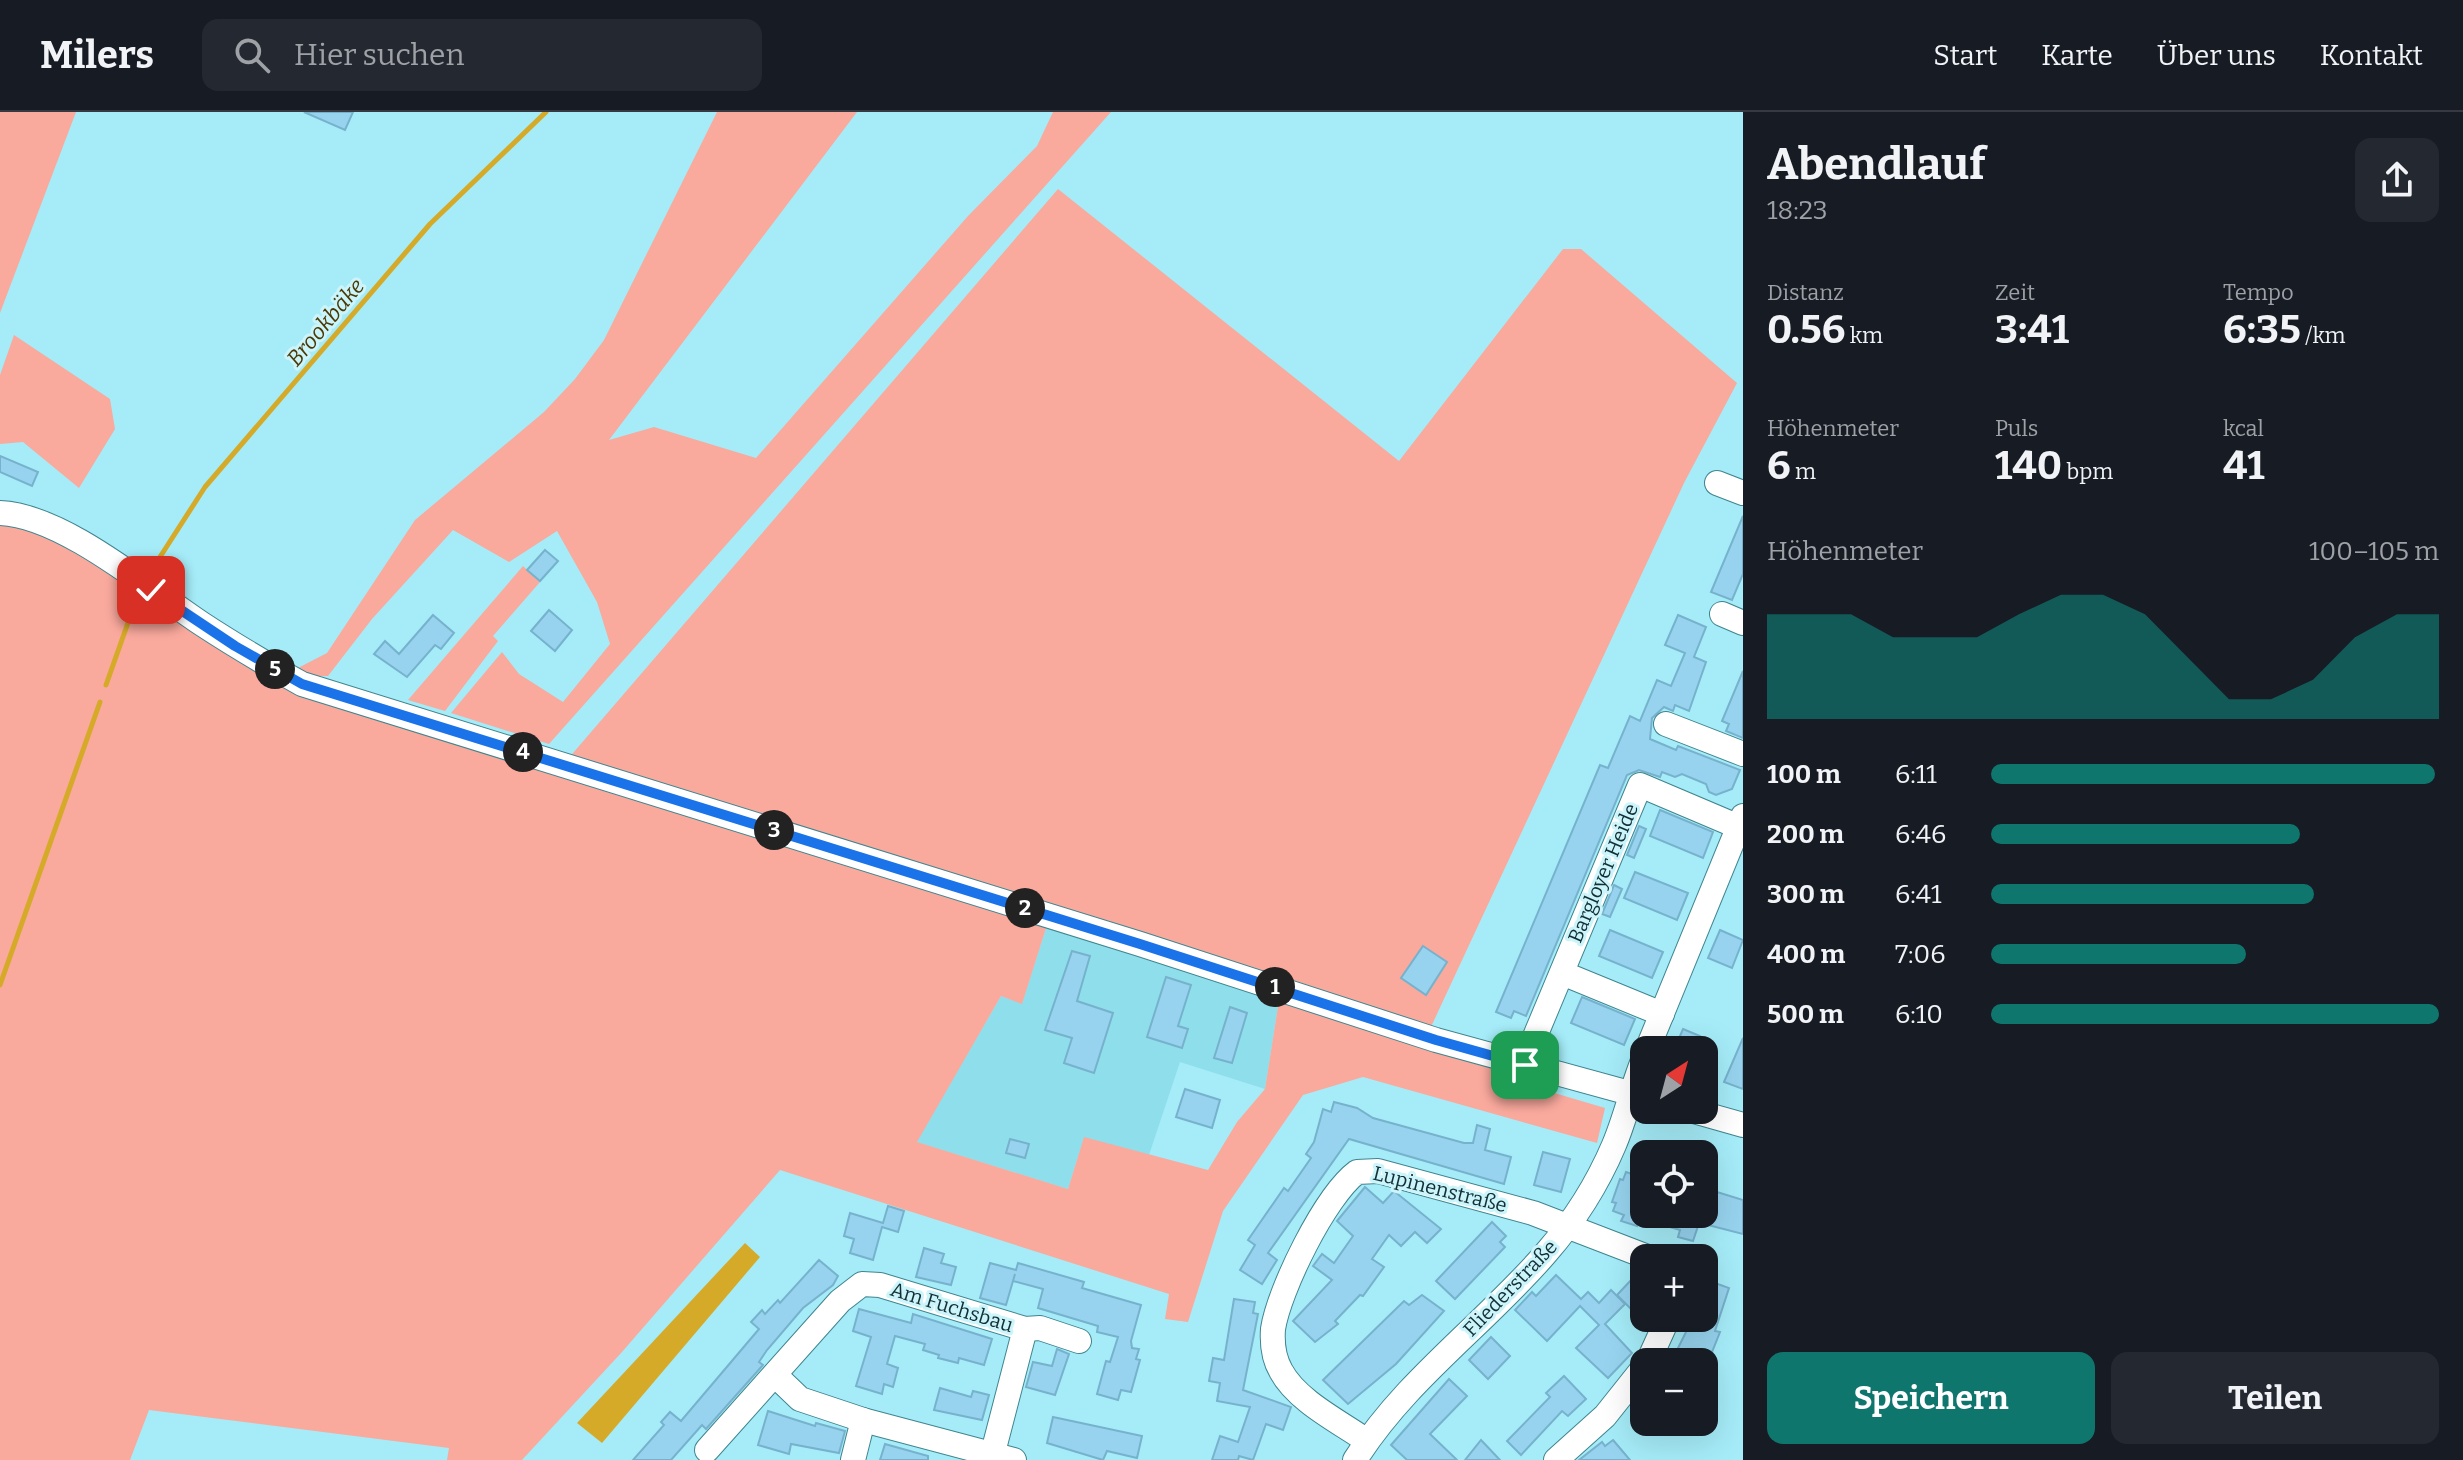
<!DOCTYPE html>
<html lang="de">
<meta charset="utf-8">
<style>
body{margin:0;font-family:Bitter,serif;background:#242831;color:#f1f3f6;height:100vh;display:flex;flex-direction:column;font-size:30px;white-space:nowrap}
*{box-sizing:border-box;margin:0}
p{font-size:26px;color:#9ea1a6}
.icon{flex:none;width:44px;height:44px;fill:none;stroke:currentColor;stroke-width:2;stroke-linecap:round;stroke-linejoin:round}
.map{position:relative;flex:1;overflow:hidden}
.drawer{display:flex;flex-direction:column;background:#171b24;width:720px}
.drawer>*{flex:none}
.needle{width:52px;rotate:36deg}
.fabs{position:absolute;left:1630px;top:924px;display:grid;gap:16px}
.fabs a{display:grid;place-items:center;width:88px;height:88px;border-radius:16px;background:#171b24;box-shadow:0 8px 32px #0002;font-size:40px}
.pin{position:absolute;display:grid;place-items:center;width:68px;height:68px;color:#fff;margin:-34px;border-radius:16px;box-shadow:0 4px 12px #0006}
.km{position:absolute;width:40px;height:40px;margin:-20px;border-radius:50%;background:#222;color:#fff;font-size:22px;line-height:40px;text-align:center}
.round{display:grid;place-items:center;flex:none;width:84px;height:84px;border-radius:16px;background:#242831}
.overview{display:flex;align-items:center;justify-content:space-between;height:136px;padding:0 24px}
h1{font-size:44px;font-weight:700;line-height:60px}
.figures{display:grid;grid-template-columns:repeat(3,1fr);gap:12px;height:136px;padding:8px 24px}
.figures div{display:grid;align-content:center}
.figures b{font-size:40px;font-weight:700}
.figures small{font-size:22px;font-weight:400}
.figures p{font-size:22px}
.chart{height:224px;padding:16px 24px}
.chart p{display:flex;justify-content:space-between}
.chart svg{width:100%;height:144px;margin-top:8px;fill:#0f766e;opacity:.7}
.button{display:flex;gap:16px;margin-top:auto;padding:16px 24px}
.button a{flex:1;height:92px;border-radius:16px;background:#0f766e;color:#fff;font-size:32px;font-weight:700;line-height:92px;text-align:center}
.button a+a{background:#242831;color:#f1f3f6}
ul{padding:0 24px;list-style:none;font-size:26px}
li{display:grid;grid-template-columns:128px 96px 1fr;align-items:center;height:60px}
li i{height:20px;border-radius:10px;background:#0f766e}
header{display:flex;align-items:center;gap:48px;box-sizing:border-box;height:112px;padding:0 40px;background:#171b24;border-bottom:2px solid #363941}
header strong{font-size:38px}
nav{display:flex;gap:44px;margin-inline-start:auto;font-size:28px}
.search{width:560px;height:72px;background:#242831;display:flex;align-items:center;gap:20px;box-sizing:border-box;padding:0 28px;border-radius:16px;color:#9ea1a6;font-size:30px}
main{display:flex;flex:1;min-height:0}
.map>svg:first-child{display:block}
.built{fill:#8edfeb}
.green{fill:#faa99d}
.water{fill:#d6aa29}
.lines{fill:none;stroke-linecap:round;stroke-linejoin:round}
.stream{stroke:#d6aa29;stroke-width:5}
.building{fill:#97d3ee;stroke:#77b2cd;stroke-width:2}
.minor-casing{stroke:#3e858f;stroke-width:26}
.minor{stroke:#fff;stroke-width:24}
.route-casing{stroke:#fff;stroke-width:16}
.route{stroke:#1a73e8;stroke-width:10}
.labels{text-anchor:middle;stroke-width:6;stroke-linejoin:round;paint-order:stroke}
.street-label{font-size:20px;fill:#123034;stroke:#cbf4fb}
.water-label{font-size:22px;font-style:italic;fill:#4b3904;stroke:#cbf4fb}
</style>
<header>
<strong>Milers</strong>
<div class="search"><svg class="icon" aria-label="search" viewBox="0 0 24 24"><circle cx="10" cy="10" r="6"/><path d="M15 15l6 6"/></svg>Hier suchen</div>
<nav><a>Start</a><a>Karte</a><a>Über uns</a><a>Kontakt</a></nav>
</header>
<main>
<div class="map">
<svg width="1743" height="1348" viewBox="0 0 1743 1348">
<rect width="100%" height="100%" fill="#a5ecf8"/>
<!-- built -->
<path class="built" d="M1047,813l232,75 -14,89 -85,-27 -31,93 -65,-17 -16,51 -152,-47 85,-146 21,7z"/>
<!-- green -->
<g class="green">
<path d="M0,0h76l-76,201z"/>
<path d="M717,0h140l-248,328 45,-13 102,31 212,-242 69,-70 16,-34h58l-562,632 -98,-31 51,-61 17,22 44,28 47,-58 -13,-42 -40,-71 -48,31 -56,-32 -81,89 -44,57h-24l-8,-7 31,-16 88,-133 129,-108 31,-33 29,-39z"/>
<path d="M1058,77l341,272 164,-212h18l156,134 -53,100 -254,546 -863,-269z"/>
<path d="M14,223l96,64 5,30 -36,59 -56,-46 -23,2v-69z"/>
<path d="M0,409l69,24 146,97 832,283 -25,79 -21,-8 -84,146 151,47 16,-52 124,33 29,-48 28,-33 14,-89 274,83 -2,9 54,16 -8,35 -234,-66 -60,18 -80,116 -35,111 -23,-3 4,-25 -389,-124 -158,182 -100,108h-75l2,-12 -300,-38 -19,50h-130z"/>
<path d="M523,454l17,16 -47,54 5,5 -53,70 -37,-11z"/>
</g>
<!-- water -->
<path class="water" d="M745,1131l15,14 -158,186 -25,-20z"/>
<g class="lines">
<!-- stream -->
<g class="stream">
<path d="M151,459l54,-84 225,-263 116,-112"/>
<path d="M106,573l30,-85"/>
<path d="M0,873l100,-283"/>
</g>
</g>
<!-- building -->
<g class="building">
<path d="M304,0h49l-8,18z"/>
<path d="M0,344l38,16 -6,14 -32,-14z"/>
<path d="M1743,404v58l-11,26 -21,-8z"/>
<path d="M545,438l13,11 -18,20 -13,-11z"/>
<path d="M549,498l23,20 -17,21 -24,-20z"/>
<path d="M433,503l21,18 -13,16 -6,-4 -28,32 -33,-23 11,-13 14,13z"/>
<path d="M1678,503l28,12 -12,30 12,5 -17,49 -14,-6 -2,6 -9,-4 -12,11 -2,21 26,11 2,-4 62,24 -8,19 -16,6 -7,-3 -3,-8 -24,-10 -7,3 -13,-5 -2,5 -21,-7 -12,5 -101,241 -12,-5 -3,7 -15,-6 104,-247 8,3 22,-52 10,5 17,-41 14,6 14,-33 -20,-8z"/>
<path d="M1743,559v67l-17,-7 3,-7 -7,-3z"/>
<path d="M1660,698l53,22 -10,26 -53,-22z"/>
<path d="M1639,714l7,3 -12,29 -7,-3z"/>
<path d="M1635,760l53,21 -11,27 -53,-22z"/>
<path d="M1614,773l8,4 -12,28 -8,-3z"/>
<path d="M1610,818l53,22 -11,26 -53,-22z"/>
<path d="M1720,818l23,10 -11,28 -24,-10z"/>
<path d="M1423,834l24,16 -21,33 -25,-17z"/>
<path d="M1072,839l18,5 -13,45 36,12 -19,60 -30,-10 8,-25 -27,-8z"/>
<path d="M1166,865l25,8 -13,41 10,3 -6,19 -35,-11z"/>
<path d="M1582,885l53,22 -11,26 -53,-22z"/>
<path d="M1230,895l17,6 -15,50 -18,-5z"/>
<path d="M1683,917l17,7 -5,14h-21z"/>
<path d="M1743,926v51l-19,-7z"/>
<path d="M1185,977l35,11 -8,28 -36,-11z"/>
<path d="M1334,990l23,6 16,10 91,25h9l4,-18 13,4 -5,21 26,7 -7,27 -155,-45 -81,114 9,7 -15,24 -22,-14 15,-25 -7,-5 36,-52 4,3 23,-33 -5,-4 8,-12 9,-33 8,3z"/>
<path d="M1010,1027l19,5 -4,14 -19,-5z"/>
<path d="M1543,1040l27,7 -9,33 -27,-7z"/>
<path d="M1626,1060l18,6v24l-7,24 -16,-5 3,-6 -11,-4 3,-8 -4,-1 8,-23 3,1z"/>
<path d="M1365,1075l18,16 11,-12 47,38 -14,14 -12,-11 -14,14 -12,-11 -17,24 12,8 -21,29 -3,-1 -25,26 3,3 -23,18 -22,-21 39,-41 -19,-14 9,-12 12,9 19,-27 -16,-15z"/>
<path d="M1704,1076l39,12v34l-39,-10z"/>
<path d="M888,1094l16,5 -6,21 -16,-5 -9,33 -23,-7 4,-14 -10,-3 6,-23 33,10z"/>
<path d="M1674,1102h28l-9,27 -15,-4 2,-7 -10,-3z"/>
<path d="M1492,1110l14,14 -6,6 5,5 -50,52 -19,-18z"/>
<path d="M924,1136l20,6 -3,9 15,4 -5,18 -35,-8z"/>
<path d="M819,1148l19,16 -5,9 -30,23 -36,42 -8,12 4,3 -57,64 -4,-4 -31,35h-38l31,-35 -3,-3 9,-10 11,9 78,-92 -8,-7 11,-12 3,4 13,-14 2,3z"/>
<path d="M990,1151l26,7 2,-7 66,19 -2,6 59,17 -10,36 1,7 7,1 -3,10 4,1 -9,32 -10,-2 -3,10 -21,-6 9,-33 4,1 8,-25 -21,-5 1,-6 -60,-18 5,-19 -30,-8 2,-7 -9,31 -26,-7z"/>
<path d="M1556,1163l25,24 7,-7 11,11 12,-13 14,14 -20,20 27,29 -24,25 -32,-30 23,-23 -19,-19 -33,35 -32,-31 17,-18 4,4z"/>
<path d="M1633,1166l11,11v6l-13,14 -14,-14z"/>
<path d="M1715,1171l14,5 -14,43 5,1 -12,30h-37l22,-44h11v-28l8,2z"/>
<path d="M1422,1183l22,16 -48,53 -48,40 -25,-24 81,-79 5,4z"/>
<path d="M1234,1187l21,3 -2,11 5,1 -15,76 48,17 -8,23 -17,-6 -13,36 -14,-4 -1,4h-26l8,-24 18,6 12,-35 -33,-6 3,-18 -11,-2 4,-23 11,2z"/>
<path d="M859,1197l52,14 2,-9 79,25 -8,26 -25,-7 -1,5 -20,-5 1,-3 -16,-5 2,-6 -30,-8 -8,28 11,4 -5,19 -9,-3 -2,10 -26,-8 15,-49 -18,-6z"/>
<path d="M1491,1225l19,19 -22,23 -19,-19z"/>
<path d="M1057,1237l12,5 -14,41 -29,-8 7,-25 19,4z"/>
<path d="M1564,1264l22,23 -18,17 -6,-5 -41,44 -14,-14 43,-44 -4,-4z"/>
<path d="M1449,1267l18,17 -37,38 27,26h-50l-16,-15z"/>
<path d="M940,1276l31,9 2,-6 16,4 -7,25 -48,-10z"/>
<path d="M768,1299l47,15 1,-3 29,8 -6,22 -48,-9 -2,10 -31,-9z"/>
<path d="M1053,1305l89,19 -5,22 -30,-7 -4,9 -56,-17z"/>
<path d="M1481,1328l19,20h-35z"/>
<path d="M1613,1328l17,20h-51l23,-18 3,4z"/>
<path d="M885,1332l43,12v4h-48z"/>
</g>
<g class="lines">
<defs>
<g id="minor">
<path d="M1717,371l26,10"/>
<path d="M0,401c62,2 149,76 202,111 32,21 66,41 100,60l838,260 296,96 208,57"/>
<path d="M1722,502l21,9"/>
<path d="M1666,612l77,30"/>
<path d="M1562,861l100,41"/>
<path d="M1531,934l109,-261 99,42"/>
<path d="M1647,938l96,-234"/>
<path d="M1690,998l53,15"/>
<path d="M1025,1217l15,-1 39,13"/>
<path d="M1648,1250l20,-44"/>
<path d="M776,1264l24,23 63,21 151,40"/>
<path d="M1367,1329c-27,-19 -70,-40 -86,-70 -7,-12 -9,-28 -8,-42 6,-39 52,-133 84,-157l21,-1 155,42 117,45"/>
<path d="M707,1338l133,-149 22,-17 18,1 145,44 -34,131"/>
<path d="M853,1348l10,-40"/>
<path d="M1355,1348c50,-80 130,-136 191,-207 28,-32 51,-68 68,-108 12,-28 18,-58 30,-87"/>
<path d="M1556,1348l49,-44 39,-49"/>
</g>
</defs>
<!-- minor casing -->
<use href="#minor" class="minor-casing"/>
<!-- minor -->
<use href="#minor" class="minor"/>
</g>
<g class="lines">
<defs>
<path id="route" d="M151,478l84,56 67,38 838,260 296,96 89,25"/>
</defs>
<!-- route casing -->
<use href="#route" class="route-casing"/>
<!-- route -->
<use href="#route" class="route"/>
</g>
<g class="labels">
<!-- street labels -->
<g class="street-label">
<text transform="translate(1603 761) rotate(-67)" y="7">Bargloyer Heide</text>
<text transform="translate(1440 1077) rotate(14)" y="7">Lupinenstraße</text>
<text transform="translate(1510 1176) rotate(-46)" y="7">Fliederstraße</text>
<text transform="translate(952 1195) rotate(17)" y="7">Am Fuchsbau</text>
</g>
<!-- water labels -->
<g class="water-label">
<text transform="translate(325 210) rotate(-50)" y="8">Brookbäke</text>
</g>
</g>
</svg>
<div class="fabs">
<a><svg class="needle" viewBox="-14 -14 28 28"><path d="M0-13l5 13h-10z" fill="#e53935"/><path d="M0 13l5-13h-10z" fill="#9ea1a6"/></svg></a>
<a><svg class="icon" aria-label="locate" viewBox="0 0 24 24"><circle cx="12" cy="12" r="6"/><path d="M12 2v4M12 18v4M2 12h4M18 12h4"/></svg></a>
<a>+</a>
<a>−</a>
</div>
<div class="pin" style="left:1525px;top:953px;background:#1e9e55"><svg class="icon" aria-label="arrive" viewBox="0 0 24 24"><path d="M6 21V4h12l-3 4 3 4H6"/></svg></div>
<div class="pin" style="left:151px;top:478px;background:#d93025"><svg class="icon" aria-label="check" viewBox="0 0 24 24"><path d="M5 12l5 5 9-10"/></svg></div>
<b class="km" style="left:1275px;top:875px">1</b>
<b class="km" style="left:1025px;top:796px">2</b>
<b class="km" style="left:774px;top:718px">3</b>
<b class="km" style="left:523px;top:640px">4</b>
<b class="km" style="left:275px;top:557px">5</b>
</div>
<section class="drawer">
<div class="overview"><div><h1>Abendlauf</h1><p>18:23</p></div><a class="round"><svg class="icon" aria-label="share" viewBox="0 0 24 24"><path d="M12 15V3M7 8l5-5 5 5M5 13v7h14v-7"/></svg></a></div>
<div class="figures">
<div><p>Distanz</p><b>0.56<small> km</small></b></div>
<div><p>Zeit</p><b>3:41</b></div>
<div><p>Tempo</p><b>6:35<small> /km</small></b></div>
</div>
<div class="figures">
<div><p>Höhenmeter</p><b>6<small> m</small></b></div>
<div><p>Puls</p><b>140<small> bpm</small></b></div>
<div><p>kcal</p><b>41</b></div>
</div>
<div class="chart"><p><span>Höhenmeter</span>100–105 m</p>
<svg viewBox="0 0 160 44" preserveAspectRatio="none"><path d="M0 44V12L10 12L20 12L30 19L40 19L50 19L60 12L70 6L80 6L90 12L100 25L110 38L120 38L130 32L140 19L150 12L160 12V44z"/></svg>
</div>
<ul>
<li><b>100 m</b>6:11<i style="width:99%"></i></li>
<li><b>200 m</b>6:46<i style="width:69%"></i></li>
<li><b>300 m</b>6:41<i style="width:72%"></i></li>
<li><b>400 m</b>7:06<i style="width:57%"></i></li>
<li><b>500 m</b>6:10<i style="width:100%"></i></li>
</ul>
<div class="button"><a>Speichern</a><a>Teilen</a></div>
</section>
</main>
